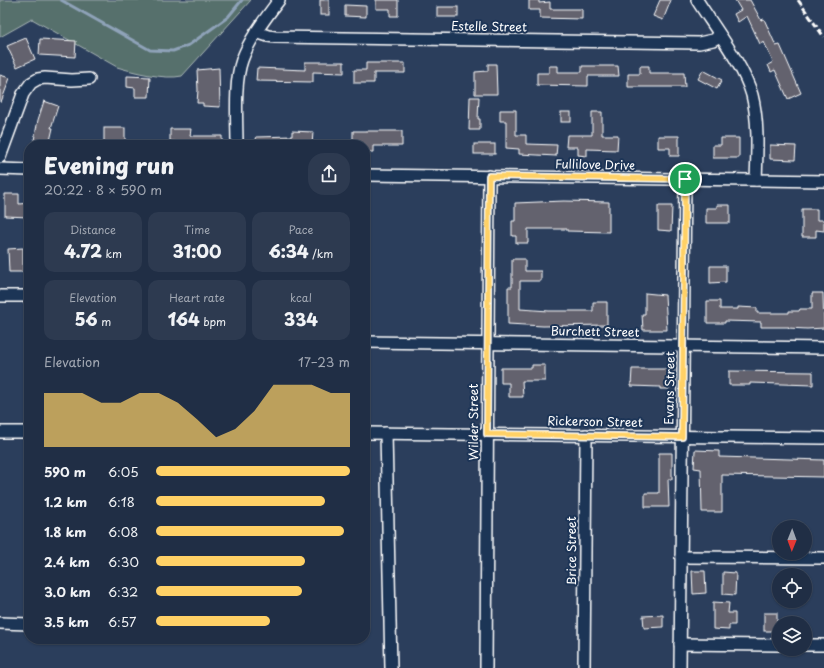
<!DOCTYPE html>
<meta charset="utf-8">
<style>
body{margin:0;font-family:"Playpen Sans",sans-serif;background:#2d3a50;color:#f1f3f6;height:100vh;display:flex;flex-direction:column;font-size:15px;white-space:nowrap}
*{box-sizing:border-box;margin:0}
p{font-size:13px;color:#a2a8b3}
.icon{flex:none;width:22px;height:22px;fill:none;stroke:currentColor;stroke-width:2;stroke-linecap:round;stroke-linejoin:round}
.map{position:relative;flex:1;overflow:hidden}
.sheet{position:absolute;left:24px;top:140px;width:346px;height:504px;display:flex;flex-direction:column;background:#202e45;border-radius:16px;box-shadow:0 1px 3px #0004,0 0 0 1px #3d4a5e}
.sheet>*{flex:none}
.needle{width:26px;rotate:181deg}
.controls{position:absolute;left:772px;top:520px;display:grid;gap:8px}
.controls a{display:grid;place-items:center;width:40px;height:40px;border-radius:50%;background:#202e45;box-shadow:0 1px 3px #0004,0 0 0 1px #3d4a5e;font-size:20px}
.pin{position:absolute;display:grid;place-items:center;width:34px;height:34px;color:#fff;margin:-17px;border:2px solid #fff;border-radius:50%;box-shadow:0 1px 4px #0007}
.round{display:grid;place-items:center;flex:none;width:42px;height:42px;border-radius:16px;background:#2d3a50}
.overview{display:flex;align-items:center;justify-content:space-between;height:68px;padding:0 20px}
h1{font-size:22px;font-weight:800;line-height:30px}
.figures{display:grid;grid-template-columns:repeat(3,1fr);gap:6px;height:68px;padding:4px 20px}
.figures div{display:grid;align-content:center;border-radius:10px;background:#2d3a50;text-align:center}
.figures b{font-size:17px;font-weight:800}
.figures small{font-size:11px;font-weight:400}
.figures p{font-size:11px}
.chart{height:112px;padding:8px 20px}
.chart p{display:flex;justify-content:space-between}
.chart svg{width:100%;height:72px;margin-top:4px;fill:#ffd166;opacity:.7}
ul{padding:0 20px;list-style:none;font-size:13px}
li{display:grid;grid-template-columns:64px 48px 1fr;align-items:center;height:30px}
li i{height:10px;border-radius:5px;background:#ffd166}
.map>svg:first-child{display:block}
.green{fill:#566f6c;stroke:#aab7b6}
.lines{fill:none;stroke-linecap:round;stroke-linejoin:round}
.stream{stroke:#8fa3b9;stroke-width:3}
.building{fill:#64626e;stroke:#fff}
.minor-casing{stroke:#fff;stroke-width:14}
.minor{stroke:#1d3557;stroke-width:11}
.rail{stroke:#fff;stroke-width:3;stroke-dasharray:6 3;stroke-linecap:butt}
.route-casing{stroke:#fff;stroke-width:8}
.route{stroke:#ffd166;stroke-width:5}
.labels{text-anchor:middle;stroke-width:4;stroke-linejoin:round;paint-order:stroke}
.street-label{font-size:12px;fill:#fff;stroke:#1d3557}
</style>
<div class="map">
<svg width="824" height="668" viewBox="0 0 824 668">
<rect width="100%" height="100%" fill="#2b3e5c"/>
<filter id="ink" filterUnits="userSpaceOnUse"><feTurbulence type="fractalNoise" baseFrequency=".025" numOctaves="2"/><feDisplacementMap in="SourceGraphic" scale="8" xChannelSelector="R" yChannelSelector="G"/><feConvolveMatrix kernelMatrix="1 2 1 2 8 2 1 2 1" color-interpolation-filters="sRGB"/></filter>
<g filter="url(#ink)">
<!-- green -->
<path class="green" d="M0,0h251l-69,76c-17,4 -49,-4 -65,-9l-85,-48 -32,18z"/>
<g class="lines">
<!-- stream -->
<path class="stream" d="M61,0l89,50 23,1 16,-6 39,-28 14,-17"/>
</g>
<!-- building -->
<g class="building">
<rect x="320" y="0" width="9" height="15"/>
<path d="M376,0h22v16h-8v-7h-14z"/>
<path d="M529,0h10v3l11,-1v7h32v10l-42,-1v-8h-11z"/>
<path d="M660,0h11l-8,20 -10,-4z"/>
<path d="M735,0h15l11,20 3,-1 12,27 4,-1 21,48 -13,6 -13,-29 -4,2 -3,-7 5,-3 -9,-20 -4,2 -13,-28 -9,6 -4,-8 7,-4z"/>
<path d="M345,5l21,1v11l-21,-1z"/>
<rect x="437" y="7" width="21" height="10"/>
<path d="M26,38l9,21 -18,8 -10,-21z"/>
<path d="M40,39l36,2 -1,16 -36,-2z"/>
<path d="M305,62h39v11l-31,-1v10l-57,-1 1,-13 48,2z"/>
<path d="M366,63h39v10h-31v10h-20v-13h12z"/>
<path d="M488,64h8l1,30h-22v-22l13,-1z"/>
<path d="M549,66h9v6h24v-6h36l1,10h-31v10l-51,-1v-12h12z"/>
<path d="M640,66h9v7h35l1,14h-57v-13h12z"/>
<path d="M219,68l1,39 -17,-1v-3h-6l1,-13 -1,-20z"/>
<path d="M703,70l19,10 -5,9 -19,-10z"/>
<path d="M0,75l10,3 -9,24h-1z"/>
<path d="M127,76l23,1 -1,20h-14v-9l-8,-1z"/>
<path d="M470,97h9l-1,22h2v11h-11z"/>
<path d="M44,101l14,5 -7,22h2l-4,17h-16l5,-25z"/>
<path d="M500,110h16v25h10v9l31,1 -1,11 -37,-2v-5l-13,-1v-27h-6z"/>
<rect x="561" y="112" width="10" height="10"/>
<path d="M592,112h10v23h16l-1,15 -30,-1v7l-9,-1v-8h-12l1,-12h25z"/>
<rect x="104" y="128" width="21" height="14"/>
<path d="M170,129h21l-1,7h32v9h-40v-3l-12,-1z"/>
<path d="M292,131l21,1 -1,13h-55l-1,-8 36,-1z"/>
<path d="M353,131h49v15h-29v6h-8l-1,-8h-11z"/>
<path d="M658,136h21v20h-9v-8h-12z"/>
<path d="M721,138h18v20h-26v-13h8z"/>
<rect x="474" y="144" width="21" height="10"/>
<path d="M770,145l26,1 -1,14 -25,-1z"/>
<path d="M5,194h14v10l10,-1v14l-24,-1z"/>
<path d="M564,201l45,1v30l-42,-1v-2h-39v14h-12v-7h-4v-15h3v-18z"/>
<path d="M717,205h13v18h-24v-15h11z"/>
<path d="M658,206h14l-1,25 -13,-1z"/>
<path d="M802,209h15v11h7v11l-8,-1v7h-14z"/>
<path d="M23,248v24h-14l-1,-23z"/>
<path d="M512,259h13v12h16v10h-21v28l29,2h44v-9h14v23l-64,1 -35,-2v-37h4z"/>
<path d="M710,266h16v16l-16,1z"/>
<path d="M645,293l20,2 2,35h-24l-1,-16h3z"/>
<path d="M812,293h11l1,35 -17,1 -19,-1 1,-1h-28v-5l-36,-1v2h-18v-22h13v8h18v-2l19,1v5h32v-2h10l1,-2h12z"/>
<path d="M532,365h13v16h-23l1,16h-14v-14h-8v-15h31z"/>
<path d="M632,369h42l1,14h-6v6h-9v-2l-29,-1z"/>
<path d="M729,371l84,1v13l-63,-2v2h-21z"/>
<path d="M695,450l24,1v6l105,3v17l-102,-2v37h-20l-1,-43 -7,-1z"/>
<path d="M659,453h13v26h-4l1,28h-24v-14h14z"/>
<path d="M692,571h13l1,22 -13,1z"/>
<path d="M723,572l13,1 -1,22 -12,-1z"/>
<path d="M713,602l16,1 -1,10h7v12h-6v5l-16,-1z"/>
<rect x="764" y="613" width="13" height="18"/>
<path d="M663,615v12l-19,1 -1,-12z"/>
</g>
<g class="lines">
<defs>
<g id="minor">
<path d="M697,0c17,27 47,66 55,95 7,28 5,57 4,85"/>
<path d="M256,32l12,4 7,1 424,6 14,-3 7,-4"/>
<path d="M237,145c0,-24 -3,-63 5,-85 8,-22 23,-41 37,-60"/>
<path d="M0,157l23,-63 8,-11 7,-4 7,-1 27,2 17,-1"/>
<path d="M0,169l29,1"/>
<path d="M365,175l459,6"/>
<path d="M0,296h29"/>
<path d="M365,342l459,6"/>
<path d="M0,432h29"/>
<path d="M365,433l459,5"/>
<path d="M386,433l5,235"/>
<path d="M681,557l143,1"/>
<path d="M0,623l29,1"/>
<path d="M680,644l99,1"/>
<path d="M805,645h19"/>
<path d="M486,668l3,-492"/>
<path d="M584,668l2,-233"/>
<path d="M680,668l5,-489"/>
</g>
</defs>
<!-- minor casing -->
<use href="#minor" class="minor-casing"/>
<!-- minor -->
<use href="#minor" class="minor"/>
<!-- rail -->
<path class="rail" d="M798,0l26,37"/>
</g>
</g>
<g class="lines" filter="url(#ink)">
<defs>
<path id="route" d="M489,176l196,3 -3,258 -195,-3z"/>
</defs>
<!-- route casing -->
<use href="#route" class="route-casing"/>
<!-- route -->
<use href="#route" class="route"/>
</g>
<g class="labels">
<!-- street labels -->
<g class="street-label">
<text transform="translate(489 27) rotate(1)" y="4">Estelle Street</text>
<text transform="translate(595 165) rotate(1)" y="4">Fullilove Drive</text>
<text transform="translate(595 332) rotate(1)" y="4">Burchett Street</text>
<text transform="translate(670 388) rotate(-89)" y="4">Evans Street</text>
<text transform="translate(474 422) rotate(-90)" y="4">Wilder Street</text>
<text transform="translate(595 422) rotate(1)" y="4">Rickerson Street</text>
<text transform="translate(572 551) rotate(-90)" y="4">Brice Street</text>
</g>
</g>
</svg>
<div class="controls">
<a><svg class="needle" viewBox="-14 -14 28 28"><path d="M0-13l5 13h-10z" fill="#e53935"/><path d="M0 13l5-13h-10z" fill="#a2a8b3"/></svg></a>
<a><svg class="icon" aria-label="locate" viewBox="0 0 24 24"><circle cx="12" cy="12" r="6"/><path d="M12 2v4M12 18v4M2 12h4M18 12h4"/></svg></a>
<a><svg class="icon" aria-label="layers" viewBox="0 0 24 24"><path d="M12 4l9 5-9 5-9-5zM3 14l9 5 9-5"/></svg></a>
</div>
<div class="pin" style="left:685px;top:179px;background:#1e9e55"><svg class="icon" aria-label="arrive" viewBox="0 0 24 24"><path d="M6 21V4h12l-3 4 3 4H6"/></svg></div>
<section class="sheet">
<div class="overview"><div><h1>Evening run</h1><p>20:22 · 8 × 590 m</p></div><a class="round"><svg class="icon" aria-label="share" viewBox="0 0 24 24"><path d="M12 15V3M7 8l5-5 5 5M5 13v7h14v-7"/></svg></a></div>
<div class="figures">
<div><p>Distance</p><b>4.72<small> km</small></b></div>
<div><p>Time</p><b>31:00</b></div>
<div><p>Pace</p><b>6:34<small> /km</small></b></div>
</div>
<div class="figures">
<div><p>Elevation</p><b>56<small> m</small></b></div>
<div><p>Heart rate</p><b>164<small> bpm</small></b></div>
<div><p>kcal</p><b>334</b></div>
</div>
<div class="chart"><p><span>Elevation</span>17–23 m</p>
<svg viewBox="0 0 160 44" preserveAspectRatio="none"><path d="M0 44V11L10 11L20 11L30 17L40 17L50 11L60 11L70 17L80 27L90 38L100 33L110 22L120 6L130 6L140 6L150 11L160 11V44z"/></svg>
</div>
<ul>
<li><b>590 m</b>6:05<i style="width:100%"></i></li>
<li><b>1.2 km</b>6:18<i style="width:87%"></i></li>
<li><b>1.8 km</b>6:08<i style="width:97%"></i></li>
<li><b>2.4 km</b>6:30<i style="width:77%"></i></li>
<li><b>3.0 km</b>6:32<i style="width:75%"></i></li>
<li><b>3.5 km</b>6:57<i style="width:59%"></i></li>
</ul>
</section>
</div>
